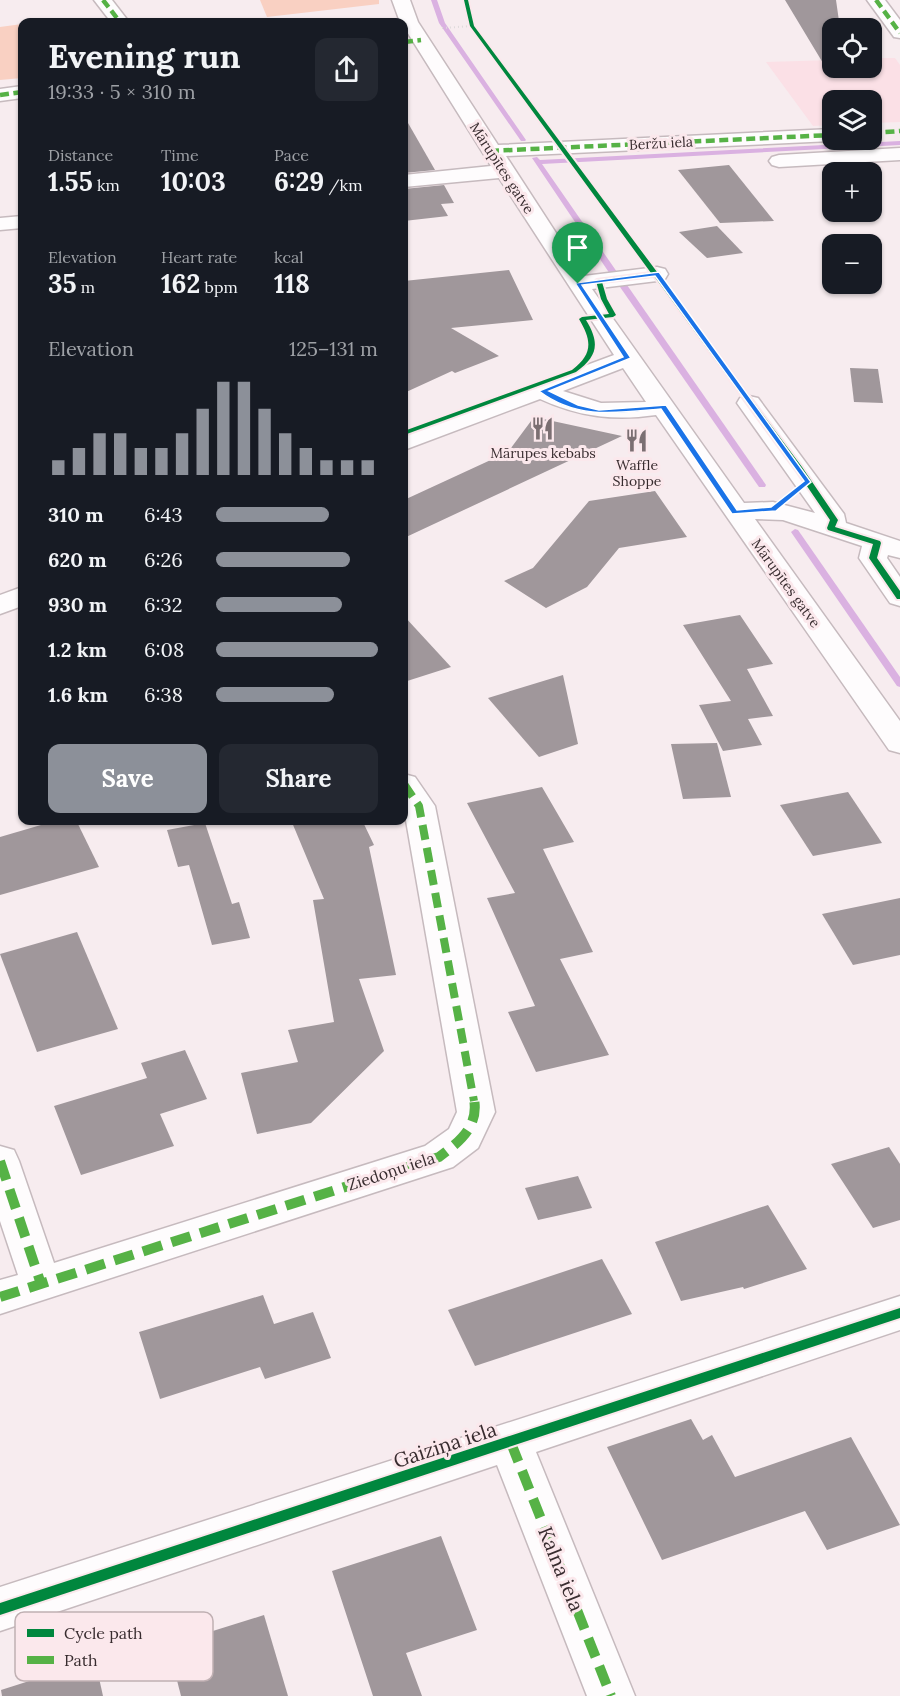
<!DOCTYPE html>
<meta charset="utf-8">
<style>
body{margin:0;font-family:Lora,serif;background:#242831;color:#f1f3f6;height:100vh;display:flex;flex-direction:column;font-size:22px;white-space:nowrap}
*{box-sizing:border-box;margin:0}
p{font-size:20px;color:#9ea1a6}
.icon{flex:none;width:33px;height:33px;fill:none;stroke:currentColor;stroke-width:2;stroke-linecap:round;stroke-linejoin:round}
.map{position:relative;flex:1;overflow:hidden}
.sheet{position:absolute;left:18px;top:18px;width:390px;height:807px;display:flex;flex-direction:column;background:#171b24;border-radius:12px;box-shadow:0 2px 4px #0004}
.sheet>*{flex:none}
.buttons{position:absolute;left:822px;top:18px;display:grid;gap:12px}
.buttons a{display:grid;place-items:center;width:60px;height:60px;border-radius:12px;background:#171b24;box-shadow:0 2px 4px #0004;font-size:30px}
.pin{position:absolute;display:grid;place-items:center;width:51px;height:51px;color:#fff;margin:-62px -26px;border-radius:50% 50% 50% 0;rotate:-45deg;box-shadow:0 0 6px #0007}
.pin .icon{rotate:45deg}
.round{display:grid;place-items:center;flex:none;width:63px;height:63px;border-radius:12px;background:#242831}
.headline{display:flex;align-items:center;justify-content:space-between;height:102px;padding:0 30px}
h1{font-size:33px;font-weight:700;line-height:45px}
.stats{display:grid;grid-template-columns:repeat(3,1fr);gap:9px;height:102px;padding:6px 30px}
.stats div{display:grid;align-content:center}
.stats b{font-size:26px;font-weight:700}
.stats small{font-size:16px;font-weight:400}
.stats p{font-size:16px}
.chart{height:168px;padding:12px 30px}
.chart p{display:flex;justify-content:space-between}
.chart svg{width:100%;height:108px;margin-top:6px;stroke:#8c9099;stroke-width:6}
.button{display:flex;gap:12px;margin-top:auto;padding:12px 30px}
.button a{flex:1;height:69px;border-radius:12px;background:#8c9099;color:#fff;font-size:24px;font-weight:700;line-height:69px;text-align:center}
.button a+a{background:#242831;color:#f1f3f6}
ul{padding:0 30px;list-style:none;font-size:20px}
li{display:grid;grid-template-columns:96px 72px 1fr;align-items:center;height:45px}
li i{height:15px;border-radius:8px;background:#8c9099}
.map>svg:first-child{display:block}
.built{fill:#fbe0e6}
.green{fill:#f9d0c2}
.lines{fill:none;stroke-linecap:round;stroke-linejoin:round}
.stream{fill:#dab1e1;fill-rule:evenodd}
.building{fill:#a0979b}
.minor-casing{stroke:#c6babe;stroke-width:3}
.path{stroke:#dedadb;stroke-width:2;stroke-dasharray:1 3;stroke-linecap:butt}
.minor{fill:#fefcfd;fill-rule:evenodd}
.quiet-far2{stroke:#56b246;stroke-width:4.5;stroke-dasharray:9 4.5;stroke-linecap:butt}
.quiet-far1{stroke:#56b246;stroke-width:8;stroke-dasharray:15 8;stroke-linecap:butt}
.quiet{stroke:#56b246;stroke-width:10;stroke-dasharray:20 10;stroke-linecap:butt}
.cycleway-casing{stroke:#fbe8ec;stroke-width:4}
.cycleway{fill:#00873e;fill-rule:evenodd}
.route{fill:#1a73e8;stroke:#fff;stroke-width:1.5;fill-rule:evenodd}
.labels{text-anchor:middle;stroke-width:6;stroke-linejoin:round;paint-order:stroke}
.far-street-label{font-size:14px;fill:#382c2f;stroke:#fbe8ec}
.far-poi-label{font-size:14px;fill:#382c2f;stroke:#fbe8ec}
.street-label{font-size:16px;fill:#382c2f;stroke:#fbe8ec}
.near-street-label{font-size:20px;fill:#382c2f;stroke:#fbe8ec}
.key{fill:#fbe8ec;stroke:#c0b0b3;stroke-width:1.5}
.key-label{font-size:16px;fill:#382c2f}
</style>
<div class="map">
<svg width="900" height="1696" viewBox="0 0 900 1696">
<rect width="100%" height="100%" fill="#f7ecef"/>
<!-- built -->
<path class="built" d="M872,58h23l5,7v57l-28,1v-23h-40v25l-19,1 -47,-64 66,-2v8h40z"/>
<!-- green -->
<g class="green">
<path d="M260,0h119v4l-112,13z"/>
<path d="M22,24v54l-22,2v-53z"/>
</g>
<g class="lines">
<!-- stream -->
<g class="stream">
<path d="M431,0h6l8,23 81,117 -1,1h-4l-82,-118z"/>
<path d="M900,141v4l-358,19 75,108 -4,2h-3l-78,-116 5,-1 3,3z"/>
<path d="M621,285h6l139,200 -1,2h-6l-139,-200z"/>
<path d="M795,529l3,1 102,147v10l-3,-1 -106,-154z"/>
</g>
</g>
<!-- building -->
<g class="building">
<path d="M785,0h51l4,28h-8v50z"/>
<path d="M404,116l31,54 -31,3z"/>
<path d="M729,165l45,56 -54,2 -42,-53z"/>
<path d="M444,185l10,18 -13,1 7,12 -44,5v-32z"/>
<path d="M717,226l26,27 -36,5 -28,-26z"/>
<path d="M509,270l24,50 -82,8 48,28 -44,17 -3,-2 -48,22v-112z"/>
<path d="M850,368l28,1 5,34 -29,-1z"/>
<path d="M534,417l88,19 -218,102v-38l104,-48z"/>
<path d="M655,491l32,46 -68,11 -32,39 -41,21 -42,-27 29,-13 56,-67z"/>
<path d="M740,615l33,49 -26,5 26,47 -25,3 14,26 -39,6 -24,-46 32,-4 -48,-76z"/>
<path d="M404,616l47,51 -47,15z"/>
<path d="M563,675l15,69 -39,13 -51,-59z"/>
<path d="M717,743l14,54 -48,2 -12,-55z"/>
<path d="M542,787l32,55 -31,7 50,103 -33,7 49,96 -73,17 -28,-60 27,-6 -48,-108 28,-5 -48,-90z"/>
<path d="M848,792l34,51 -69,13 -33,-51z"/>
<path d="M58,820h18l23,47 -99,28v-58z"/>
<path d="M291,820h71l12,25 -5,2 27,128 -37,4 25,72 -73,72 -54,11 -16,-61 57,-11 -10,-32 46,-8 -21,-122 11,-1z"/>
<path d="M205,823l27,81 7,-2 11,36 -38,7 -23,-80 -11,2 -11,-37z"/>
<path d="M900,898v57l-47,10 -31,-51z"/>
<path d="M77,932l41,97 -81,23 -37,-98z"/>
<path d="M185,1050l22,49 -47,15 14,32 -93,29 -27,-69 93,-28 -6,-15z"/>
<path d="M889,1147l11,17v56l-27,8 -42,-64z"/>
<path d="M578,1176l14,32 -54,12 -13,-32z"/>
<path d="M768,1205l39,64 -63,20 -1,-2 -62,14 -26,-59z"/>
<path d="M602,1259l30,55 -157,52 -27,-56z"/>
<path d="M263,1295l11,29 39,-12 18,46 -66,21 -5,-12 -100,32 -21,-67z"/>
<path d="M691,1419l12,21 9,-5 23,42 116,-40 49,88 -73,25 -22,-39 -143,49 -55,-113z"/>
<path d="M441,1536l36,94 -71,23 16,43h-49l-41,-125z"/>
<path d="M264,1615l24,81h-107l-13,-51z"/>
<path d="M95,1660l8,36h-101l-1,-6z"/>
</g>
<g class="lines">
<defs>
<g id="minor">
<path d="M94,0h18l17,22h-18z"/>
<path d="M392,0h18l8,22 80,123 334,-16v11h6l-6,1 -326,15 78,120 73,-9 8,2 3,5 -3,5 -8,2 -65,8 152,214 29,-1 42,11 -78,-110 3,-5 9,-2 9,2 86,116 2,9 54,18v17l-12,-3 -1,3 13,19v29l-10,-3 -31,-45 3,-12 -79,-26 -28,-1 145,202v32l-11,-3 -233,-335c-42,6 -77,2 -116,-16l-136,51v-17l210,-78 -115,-177 -95,9v-12l87,-9 -87,-139v-5h-4zM623,368l23,34 -45,1 -38,-12z"/>
<path d="M867,0h18l15,20v18l-6,-1z"/>
<path d="M22,86v12l-22,3v-12z"/>
<path d="M900,148v12l-121,7 -7,-2 -3,-4 3,-4 7,-2z"/>
<path d="M22,216v12l-22,2v-12z"/>
<path d="M22,587v19l-22,8v-19z"/>
<path d="M404,774l11,3 20,29 60,306 -17,36 -25,19 -453,147v-34l18,-5 -18,-54v-75l14,4 5,11 35,102 371,-117 24,-17 8,-17 -53,-303z"/>
<path d="M900,1296v34l-364,122 99,244h-48l-90,-231 -497,166v-44z"/>
</g>
</defs>
<!-- minor casing -->
<use href="#minor" class="minor-casing"/>
<!-- path -->
<g class="path">
<path d="M466,0l6,26 72,99"/>
<path d="M442,28l30,-2"/>
<path d="M579,172l59,77"/>
</g>
<!-- minor -->
<use href="#minor" class="minor"/>
<!-- quiet-far2 -->
<g class="quiet-far2">
<path d="M103,0l17,22"/>
<path d="M876,0l24,33"/>
<path d="M185,22h45"/>
<path d="M404,42l17,-2"/>
<path d="M0,95l22,-3"/>
<path d="M872,133l28,-2"/>
<path d="M490,151l342,-16"/>
</g>
<!-- quiet-far1 -->
<path class="quiet-far1" d="M404,784l15,22 55,295"/>
<!-- quiet -->
<g class="quiet">
<path d="M0,1161l41,123"/>
<path d="M0,1297l439,-140c20,-15 40,-30 35,-58"/>
<path d="M511,1443l100,253"/>
</g>
<defs>
<g id="cycleway">
<path d="M464,0h4l6,26 183,246 2,1v2l143,192 36,53 -3,7 45,14 1,2 -4,15 23,33v8h-3l-28,-41 4,-14 -45,-14 -1,-2 3,-8 -34,-50 -142,-194 -52,6 5,17 9,16 -3,2 -27,3c14,23 12,36 -10,52l-172,63v-4l168,-61c21,-16 20,-29 7,-51l3,-2 27,-3 -8,-15 -5,-18 1,-1 54,-7 -181,-247z"/>
<path d="M900,1308v10l-900,297v-12z"/>
</g>
</defs>
<!-- cycleway casing -->
<use href="#cycleway" class="cycleway-casing"/>
<!-- cycleway -->
<use href="#cycleway" class="cycleway"/>
</g>
<!-- route -->
<path class="route" d="M659,272l152,210 -35,29 -44,3 -71,-105c-44,4 -84,11 -122,-18l84,-34 -48,-74zM655,276l149,205 -33,26 -34,3 -71,-105 -67,5 -21,-5 -29,-14 82,-33 -49,-73z"/>
<!-- icons -->
<defs>
<symbol id="restaurant-bare" viewBox="-9 -9 18 18"><path d="M-5-6h1v4h1v-4h1v4h1v-4h1v5L-1.5 .5V6h-2V.5L-5-1ZM5-6V6H3V1.5H1.5Q1.5-4 5-6Z" fill="#7b6f72" stroke="#fbe8ec" stroke-width="2.5" paint-order="stroke"/></symbol>
</defs>
<g fill-rule="evenodd">
<use href="#restaurant-bare" x="526" y="412" width="33" height="33"/>
<use href="#restaurant-bare" x="620" y="424" width="33" height="33"/>
</g>
<g class="labels">
<!-- far-street labels -->
<g class="far-street-label">
<text transform="translate(661 143) rotate(-3)" y="5">Beržu iela</text>
<text transform="translate(502 168) rotate(57)" y="5">Mārupītes gatve</text>
<text transform="translate(786 583) rotate(54)" y="5">Mārupītes gatve</text>
</g>
<!-- far-poi labels -->
<g class="far-poi-label">
<text x="543" y="458">Mārupes kebabs</text>
<text x="637" y="470">Waffle<tspan x="637" dy="16">Shoppe</tspan></text>
</g>
<!-- street labels -->
<g class="street-label">
<text transform="translate(391 1171) rotate(-18)" y="6">Ziedoņu iela</text>
</g>
<!-- near-street labels -->
<g class="near-street-label">
<text transform="translate(445 1445) rotate(-18)" y="7">Gaiziņa iela</text>
<text transform="translate(561 1569) rotate(68)" y="7">Kalna iela</text>
</g>
</g>
<!-- legend -->
<rect x="15" y="1612" width="198" height="69" rx="9" class="key"/>
<rect x="27" y="1629" width="27" height="8" fill="#00873e"/>
<rect x="27" y="1656" width="27" height="8" fill="#56b246"/>
<g class="key-label">
<text x="64" y="1639">Cycle path</text>
<text x="64" y="1666">Path</text>
</g>
</svg>
<div class="buttons">
<a><svg class="icon" aria-label="locate" viewBox="0 0 24 24"><circle cx="12" cy="12" r="6"/><path d="M12 2v4M12 18v4M2 12h4M18 12h4"/></svg></a>
<a><svg class="icon" aria-label="layers" viewBox="0 0 24 24"><path d="M12 4l9 5-9 5-9-5zM3 14l9 5 9-5"/></svg></a>
<a>+</a>
<a>−</a>
</div>
<div class="pin" style="left:578px;top:284px;background:#1e9e55"><svg class="icon" aria-label="arrive" viewBox="0 0 24 24"><path d="M6 21V4h12l-3 4 3 4H6"/></svg></div>
<section class="sheet">
<div class="headline"><div><h1>Evening run</h1><p>19:33 · 5 × 310 m</p></div><a class="round"><svg class="icon" aria-label="share" viewBox="0 0 24 24"><path d="M12 15V3M7 8l5-5 5 5M5 13v7h14v-7"/></svg></a></div>
<div class="stats">
<div><p>Distance</p><b>1.55<small> km</small></b></div>
<div><p>Time</p><b>10:03</b></div>
<div><p>Pace</p><b>6:29<small> /km</small></b></div>
</div>
<div class="stats">
<div><p>Elevation</p><b>35<small> m</small></b></div>
<div><p>Heart rate</p><b>162<small> bpm</small></b></div>
<div><p>kcal</p><b>118</b></div>
</div>
<div class="chart"><p><span>Elevation</span>125–131 m</p>
<svg viewBox="0 0 160 44" preserveAspectRatio="none"><path d="M5 44V38M15 44V33M25 44V27M35 44V27M45 44V33M55 44V33M65 44V27M75 44V17M85 44V6M95 44V6M105 44V17M115 44V27M125 44V33M135 44V38M145 44V38M155 44V38"/></svg>
</div>
<ul>
<li><b>310 m</b>6:43<i style="width:70%"></i></li>
<li><b>620 m</b>6:26<i style="width:83%"></i></li>
<li><b>930 m</b>6:32<i style="width:78%"></i></li>
<li><b>1.2 km</b>6:08<i style="width:100%"></i></li>
<li><b>1.6 km</b>6:38<i style="width:73%"></i></li>
</ul>
<div class="button"><a>Save</a><a>Share</a></div>
</section>
</div>
